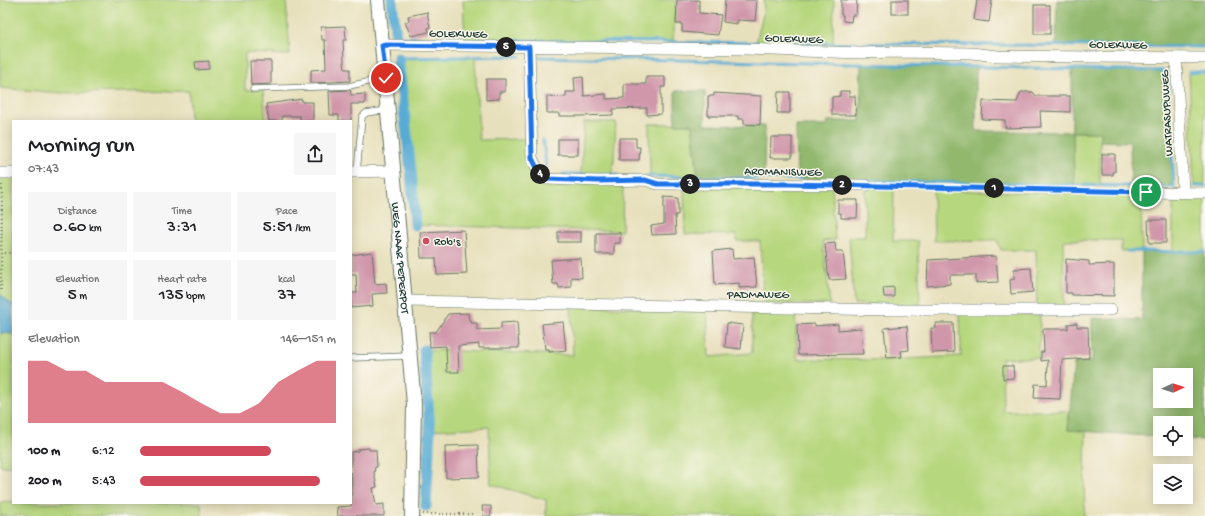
<!DOCTYPE html>
<meta charset="utf-8">
<style>
body{margin:0;font-family:"Gochi Hand",sans-serif;background:#f6f6f6;color:#202124;height:100vh;display:flex;flex-direction:column;font-size:15px;white-space:nowrap}
*{box-sizing:border-box;margin:0}
p{font-size:13px;color:#757577}
.icon{flex:none;width:22px;height:22px;fill:none;stroke:currentColor;stroke-width:2;stroke-linecap:round;stroke-linejoin:round}
.map{position:relative;flex:1;overflow:hidden}
.sheet{position:absolute;left:12px;top:120px;width:340px;height:384px;display:flex;flex-direction:column;background:#fff;border-radius:0px;box-shadow:0 2px 10px #0003}
.sheet>*{flex:none}
.needle{width:26px;rotate:87deg}
.controls{position:absolute;left:1153px;top:368px;display:grid;gap:8px}
.controls a{display:grid;place-items:center;width:40px;height:40px;border-radius:0px;background:#fff;box-shadow:0 2px 10px #0003;font-size:20px}
.pin{position:absolute;display:grid;place-items:center;width:34px;height:34px;color:#fff;margin:-17px;border:2px solid #fff;border-radius:50%;box-shadow:0 1px 4px #0007}
.km{position:absolute;width:20px;height:20px;margin:-10px;border-radius:50%;background:#222;color:#fff;font-size:11px;line-height:20px;text-align:center}
.round{display:grid;place-items:center;flex:none;width:42px;height:42px;border-radius:0px;background:#f6f6f6}
.overview{display:flex;align-items:center;justify-content:space-between;height:68px;padding:0 16px}
h1{font-size:22px;font-weight:600;line-height:30px}
.stats{display:grid;grid-template-columns:repeat(3,1fr);gap:6px;height:68px;padding:4px 16px}
.stats div{display:grid;align-content:center;border-radius:0px;background:#f6f6f6;text-align:center}
.stats b{font-size:17px;font-weight:600}
.stats small{font-size:11px;font-weight:400}
.stats p{font-size:11px}
.chart{height:112px;padding:8px 16px}
.chart p{display:flex;justify-content:space-between}
.chart svg{width:100%;height:72px;margin-top:4px;fill:#d1495b;opacity:.7}
ul{padding:0 16px;list-style:none;font-size:13px}
li{display:grid;grid-template-columns:64px 48px 1fr;align-items:center;height:30px}
li i{height:10px;border-radius:5px;background:#d1495b}
.map>svg:first-child{display:block}
.green{fill:#b7d77e;stroke:#6b8a59}
.forest{fill:#91b86d;stroke:#587a50;fill-rule:evenodd}
.water{fill:#59acd4;stroke:#3c7484}
.lines{fill:none;stroke-linecap:round;stroke-linejoin:round}
.stream{stroke:#59acd4;stroke-width:3}
.canal{stroke:#59acd4;stroke-width:11}
.building{fill:#d096aa}
.service-casing{stroke:#657664;stroke-width:7}
.minor-casing{stroke:#657664;stroke-width:12}
.tertiary-casing{stroke:#657664;stroke-width:16}
.path{stroke:#657664;stroke-width:2;stroke-dasharray:1 3;stroke-linecap:butt}
.service{stroke:#fff;stroke-width:5.5}
.minor{stroke:#fff;stroke-width:11}
.tertiary{stroke:#fff;stroke-width:14}
.route-casing{stroke:#fff;stroke-width:8}
.route{stroke:#1a73e8;stroke-width:5}
.poi-dot{fill:#d1495b;stroke:#fbf7ec;stroke-width:1.5}
.labels{text-anchor:middle;stroke-width:3;stroke-linejoin:round;paint-order:stroke}
.street-label{font-size:12px;fill:#1f3d34;stroke:#fbf7ec}
.poi-label{font-size:12px;fill:#1f3d34;stroke:#fbf7ec;text-anchor:start}
</style>
<div class="map">
<svg width="1205" height="516" viewBox="0 0 1205 516">
<rect width="100%" height="100%" fill="#fbf7ec"/>
<filter id="ink" filterUnits="userSpaceOnUse"><feTurbulence type="fractalNoise" baseFrequency=".025" numOctaves="2"/><feDisplacementMap in="SourceGraphic" scale="8" xChannelSelector="R" yChannelSelector="G"/><feConvolveMatrix kernelMatrix="1 2 1 2 8 2 1 2 1" color-interpolation-filters="sRGB"/></filter>
<filter id="wash" filterUnits="userSpaceOnUse"><feTurbulence type="fractalNoise" baseFrequency=".012" numOctaves="4" result="noise"/><feDisplacementMap in="SourceGraphic" scale="16" xChannelSelector="R" yChannelSelector="G"/><feGaussianBlur stdDeviation="0.9" result="paint"/><feColorMatrix in="noise" values="0 0 0 0 0 0 0 0 0 0 0 0 0 0 0 0 0 1.4 0 .05"/><feComposite in="paint" operator="in"/></filter>
<g filter="url(#wash)">
<rect width="100%" height="100%" fill="#e7e0bc"/>
<!-- green -->
<g class="green">
<path d="M0,0h286l4,55 -45,-2v37h18l3,31h-76l-1,-30 -127,2 -62,-5z"/>
<path d="M463,0h213l-3,42 -208,-2z"/>
<path d="M764,0h70l-1,44 -77,-1 7,-29z"/>
<path d="M475,57l4,83 48,-1 12,38 84,6 -1,48 -207,-6 -4,-54 -13,-113z"/>
<path d="M1189,72h16v114h-11z"/>
<path d="M584,122h32l-3,53 -32,-1z"/>
<path d="M649,124h43l6,53 -48,-1z"/>
<path d="M1073,132h27v53h-26z"/>
<path d="M0,176l13,1v127h-2l-11,-10z"/>
<path d="M684,186l148,1 3,53 -12,1 7,63h-66l-4,-63h-23l-1,-6 -51,-1z"/>
<path d="M865,188h29l-1,53h25l2,65 -66,-2 -5,-67h16z"/>
<path d="M933,190l208,5 1,56h-21v-11h-58l1,67h-27l-1,-57h-35l-4,-10 -63,1z"/>
<path d="M1173,195l32,1v56l-32,-1z"/>
<path d="M571,306l136,4 2,47 43,-4v-42h43l2,48 90,1 74,-4 -1,-43 80,2 -1,43h-37l1,53h66l-1,19h18l-2,86h-538v-16l-55,-16 -2,-57 -59,3 -6,-80 149,5z"/>
<path d="M0,333l13,1v132h-13z"/>
<path d="M13,501v2h188l1,13h-202v-14z"/>
</g>
<!-- forest -->
<g class="forest">
<path d="M1057,0h148v47l-149,-1z"/>
<path d="M861,64l115,3v64l96,1v-63l95,2 7,116 -43,-1 -1,-44 -30,-1v-9h-27l1,53 -277,-6 -1,-53h31v-5h33z"/>
<path d="M675,91h30v34l60,1 -1,53 -66,-2 -6,-53h-17z"/>
<path d="M1142,251l63,1v188l-19,-1v-16h-26v14l-92,-7 6,-67 18,-1v-44l50,2zM1160,375h26v26h-26z"/>
</g>
<!-- water -->
<path class="water" d="M0,294l11,10h2v30l-13,-1z"/>
<g class="lines">
<!-- stream -->
<g class="stream">
<path d="M396,37l69,3 740,7"/>
<path d="M539,57l628,14 7,116 -307,-6"/>
<path d="M398,58l122,-2"/>
<path d="M1189,72h16"/>
<path d="M543,140l4,34"/>
<path d="M563,174l54,1"/>
<path d="M647,176l154,3"/>
<path d="M1194,186h11"/>
<path d="M1127,251l78,1"/>
</g>
<!-- canal -->
<g class="canal">
<path d="M392,0l4,37"/>
<path d="M398,58l13,113 4,54"/>
<path d="M424,350l6,80 -4,76"/>
</g>
</g>
<g id="blocks">
<!-- building -->
<g class="building">
<path d="M677,0h22v13l22,2 -3,20 -36,-3v-8h-6z"/>
<path d="M725,0h32l-2,21 -18,-1v4l-14,-2z"/>
<path d="M841,0h16l-1,15h-4l-1,7 -8,-1v-6h-2z"/>
<rect x="892" y="0" width="16" height="14"/>
<path d="M977,0h15l-3,22 -15,-2z"/>
<rect x="1034" y="5" width="16" height="29"/>
<path d="M427,12l3,15 -2,1 1,4 -18,4 -6,-14 4,-1 -1,-5z"/>
<path d="M345,26l1,14h-3l1,22 1,7h5v12l-39,2v-13l15,-1 -1,-29h-3l-1,-13z"/>
<path d="M209,61v8l-13,1 -1,-8z"/>
<path d="M250,61h21v23l-20,1z"/>
<path d="M583,77l1,19 22,-2v5l18,-1v-14h22v-7h19v10h-4v27l-14,1v-7l-34,1v6l-33,1h-21v-3h-12v-17l19,1v-5h9l-1,-14z"/>
<path d="M486,79h19v13h-6v7l-13,1z"/>
<path d="M350,90l1,5 14,-1v10h-14v17h-12v-6h-9l-1,-24z"/>
<path d="M840,91h9v5h6l1,19h-24v-18l8,-1z"/>
<path d="M778,92h12v21h-13z"/>
<path d="M1021,92h12l3,4h34v16l-30,-1 1,16 -36,1v-8l-23,-1 1,-18 34,1z"/>
<path d="M714,93l47,3 -1,29 -16,-1v-5h-6v-3h-30v-20h6z"/>
<path d="M302,99v3h11v19h-13v-5h-18v5h-13l-3,-17z"/>
<path d="M771,137h21v21h-22z"/>
<path d="M619,138h17v9h4l-1,13h-20z"/>
<rect x="558" y="139" width="20" height="16"/>
<path d="M1102,154h13v18h-2v3h-11z"/>
<path d="M664,197l14,1v17h-3l1,19 -24,1 -1,-9 13,-2z"/>
<path d="M838,200h20l-1,18h-16v-5h-3z"/>
<path d="M1148,220h18v23h-17z"/>
<path d="M464,230l3,44 -30,1 -1,-17h-15l-1,-26z"/>
<rect x="558" y="232" width="23" height="10"/>
<path d="M596,233h24v10h-6v11h-18z"/>
<path d="M835,243l1,8h7l3,28 -17,1 -4,-36z"/>
<path d="M732,249l1,10 21,-2 3,30 -18,1v-5l-24,2 -2,-34z"/>
<path d="M372,252l3,32 11,-1 1,10 -15,1 1,12 -22,2v-15h6l-1,-19h-5v-19z"/>
<path d="M996,256l2,26 -22,1v-8h-26v9l-23,2 1,-26z"/>
<path d="M581,258l1,20 -11,-1v10l-12,1 -1,-4h-5l-2,-24z"/>
<path d="M1066,259l23,2v4l25,-1v32l-42,-1v-2h-6z"/>
<path d="M1031,268l2,24 -22,2 -1,-14 4,-1v-10z"/>
<path d="M894,287v10h-10l-1,-9z"/>
<path d="M468,313l1,7h2v3h6v7l24,-1v-6l16,-1 2,26h-40v-4l-21,2 1,26h-12l-1,-26 -16,1 -1,-15h7l12,-18z"/>
<path d="M563,322l3,28 -17,2v-3h-4l-3,-25z"/>
<path d="M727,323l16,2 -2,24 -16,-2z"/>
<path d="M936,323h17l1,29 -22,1 -1,-25h5z"/>
<path d="M1077,323v4h11l1,31 -27,2 -2,39 -26,-1 1,-14 12,1 1,-25 -7,1v-9h3l-1,-23h25v-5z"/>
<path d="M815,324v2l23,-2v6l23,-2 2,26 -65,1 -1,-30z"/>
<path d="M907,326l2,24 -8,1 1,6 -15,1 -3,-30z"/>
<path d="M1003,366h10l1,12 -11,1z"/>
<path d="M478,445l1,32 -33,1 -1,-32z"/>
<path d="M369,448v2h7l1,17h-2l-1,6 3,14 -4,1 3,17 8,-1v12h-46l-1,-9 14,-1 1,-15 -1,-39 7,-1v-2z"/>
<path d="M482,506h9v10h-8z"/>
</g>
</g>
</g>
<g filter="url(#ink)">
<use href="#blocks" fill-opacity="0" stroke="#657664" stroke-width="1"/>
<g class="lines">
<defs>
<g id="service">
<path d="M253,89l96,-3 36,-8"/>
<path d="M357,172l5,-55 4,-4 22,-3"/>
<path d="M351,358l58,-2"/>
</g>
<g id="minor">
<path d="M382,45l364,4 115,4 34,-1 76,1 27,3 207,2"/>
<path d="M529,47l3,111 8,16 7,5 51,2 47,-1 13,4 208,1"/>
<path d="M1176,58l7,133"/>
<path d="M351,172l43,-1"/>
<path d="M0,173h13"/>
<path d="M1146,192l59,1"/>
<path d="M405,301l485,9h221"/>
</g>
<g id="tertiary">
<path id="s1" d="M378,0l36,404 -2,112"/>
</g>
</defs>
<!-- service casing -->
<use href="#service" class="service-casing"/>
<!-- minor casing -->
<use href="#minor" class="minor-casing"/>
<!-- tertiary casing -->
<use href="#tertiary" class="tertiary-casing"/>
<!-- path -->
<g class="path">
<path d="M875,186l262,6"/>
<path d="M1,253h12"/>
<path d="M1,290l1,-108"/>
<path d="M423,514h49"/>
</g>
<!-- service -->
<use href="#service" class="service"/>
<!-- minor -->
<use href="#minor" class="minor"/>
<!-- tertiary -->
<use href="#tertiary" class="tertiary"/>
</g>
</g>
<g class="lines" filter="url(#ink)">
<defs>
<path id="route" d="M386,78l-4,-33 147,2 3,111 8,16 7,5 51,2 47,-1 13,4h132l356,8"/>
</defs>
<!-- route casing -->
<use href="#route" class="route-casing"/>
<!-- route -->
<use href="#route" class="route"/>
</g>
<!-- markers -->
<circle class="poi-dot" cx="426" cy="241" r="4"/>
<g class="labels">
<!-- street labels -->
<g class="street-label">
<text transform="translate(458 33) rotate(1)" y="4">GOLEKWEG</text>
<text transform="translate(794 38) rotate(2)" y="4">GOLEKWEG</text>
<text transform="translate(1118 44) rotate(1)" y="4">GOLEKWEG</text>
<text transform="translate(1166 113) rotate(-93)" y="4">WATRASUPUWEG</text>
<text transform="translate(783 171) rotate(1)" y="4">AROMANISWEG</text>
<text dy="4" stroke="none"><textPath href="#s1" startOffset="259">WEG NAAR PEPERPOT</textPath></text>
<text x="758" y="298">PADMAWEG</text>
</g>
<!-- poi labels -->
<g class="poi-label">
<text x="434" y="245">Rob's</text>
</g>
</g>
</svg>
<div class="controls">
<a><svg class="needle" viewBox="-14 -14 28 28"><path d="M0-13l5 13h-10z" fill="#e53935"/><path d="M0 13l5-13h-10z" fill="#757577"/></svg></a>
<a><svg class="icon" aria-label="locate" viewBox="0 0 24 24"><circle cx="12" cy="12" r="6"/><path d="M12 2v4M12 18v4M2 12h4M18 12h4"/></svg></a>
<a><svg class="icon" aria-label="layers" viewBox="0 0 24 24"><path d="M12 4l9 5-9 5-9-5zM3 14l9 5 9-5"/></svg></a>
</div>
<div class="pin" style="left:1146px;top:192px;background:#1e9e55"><svg class="icon" aria-label="arrive" viewBox="0 0 24 24"><path d="M6 21V4h12l-3 4 3 4H6"/></svg></div>
<div class="pin" style="left:386px;top:78px;background:#d93025"><svg class="icon" aria-label="check" viewBox="0 0 24 24"><path d="M5 12l5 5 9-10"/></svg></div>
<b class="km" style="left:994px;top:188px">1</b>
<b class="km" style="left:842px;top:185px">2</b>
<b class="km" style="left:690px;top:184px">3</b>
<b class="km" style="left:540px;top:174px">4</b>
<b class="km" style="left:506px;top:47px">5</b>
<section class="sheet">
<div class="overview"><div><h1>Morning run</h1><p>07:43</p></div><a class="round"><svg class="icon" aria-label="share" viewBox="0 0 24 24"><path d="M12 15V3M7 8l5-5 5 5M5 13v7h14v-7"/></svg></a></div>
<div class="stats">
<div><p>Distance</p><b>0.60<small> km</small></b></div>
<div><p>Time</p><b>3:31</b></div>
<div><p>Pace</p><b>5:51<small> /km</small></b></div>
</div>
<div class="stats">
<div><p>Elevation</p><b>5<small> m</small></b></div>
<div><p>Heart rate</p><b>135<small> bpm</small></b></div>
<div><p>kcal</p><b>37</b></div>
</div>
<div class="chart"><p><span>Elevation</span>146–151 m</p>
<svg viewBox="0 0 160 44" preserveAspectRatio="none"><path d="M0 44V6L10 6L20 12L30 12L40 19L50 19L60 19L70 19L80 25L90 32L100 38L110 38L120 32L130 19L140 12L150 6L160 6V44z"/></svg>
</div>
<ul>
<li><b>100 m</b>6:12<i style="width:67%"></i></li>
<li><b>200 m</b>5:43<i style="width:92%"></i></li>
</ul>
</section>
</div>
